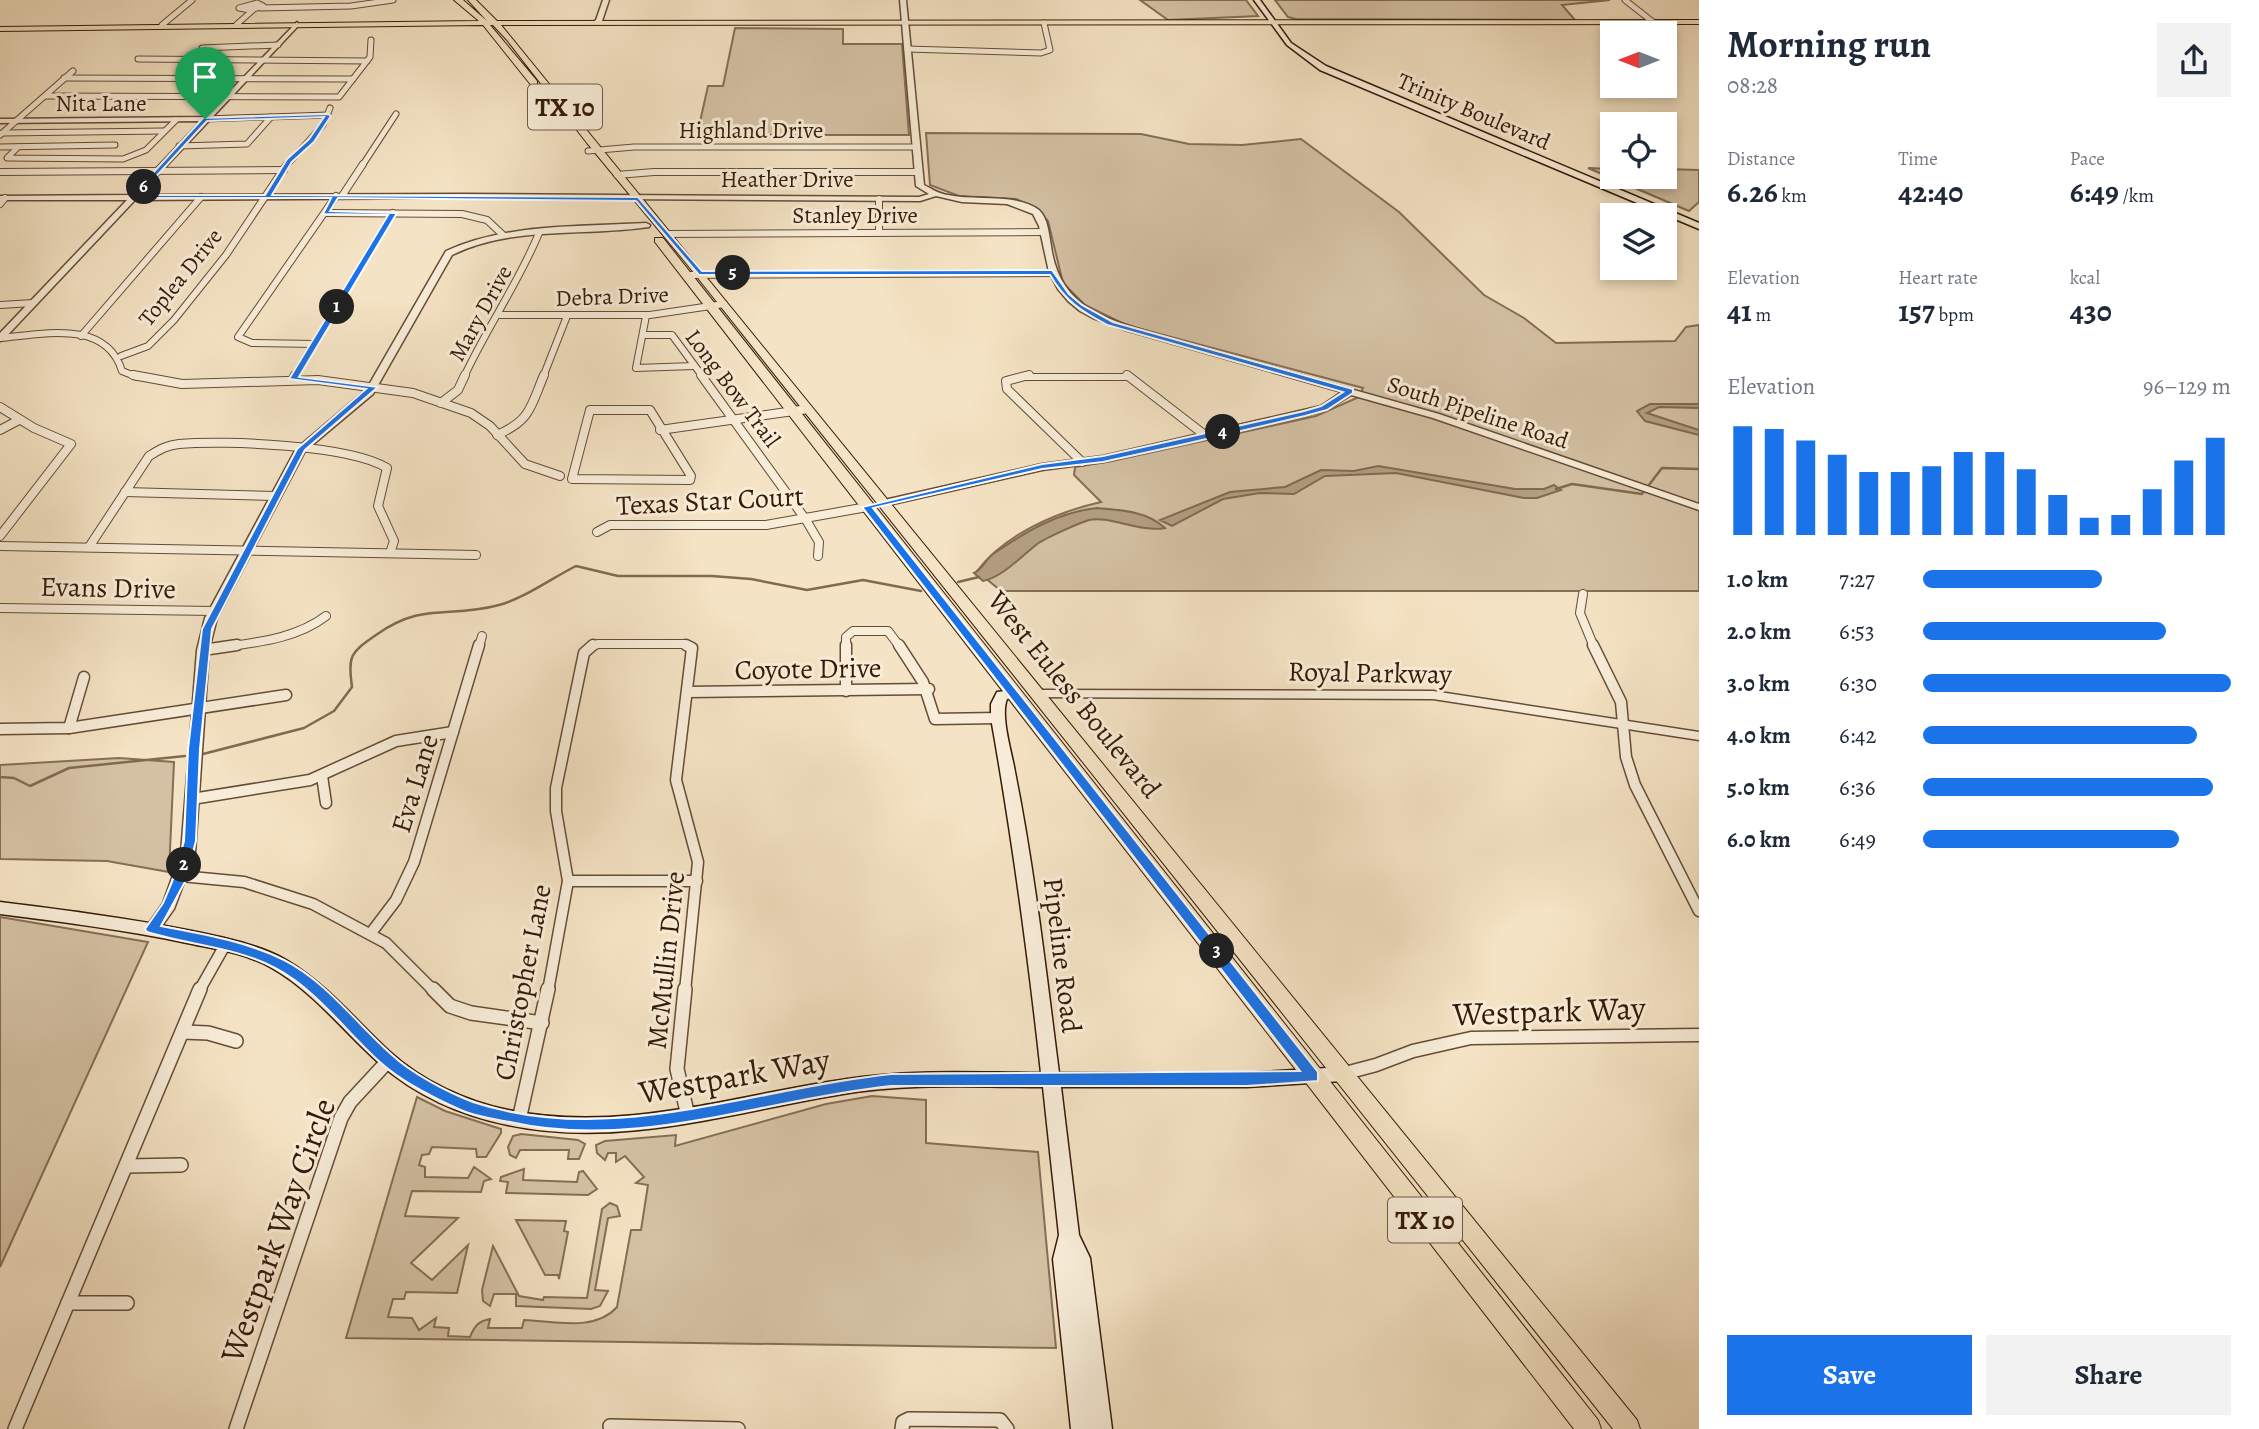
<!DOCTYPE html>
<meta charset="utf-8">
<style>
body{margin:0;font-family:Alegreya,serif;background:#f2f2f3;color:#1f2937;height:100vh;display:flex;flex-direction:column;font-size:26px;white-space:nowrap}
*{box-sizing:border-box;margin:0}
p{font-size:23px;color:#747a83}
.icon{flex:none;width:38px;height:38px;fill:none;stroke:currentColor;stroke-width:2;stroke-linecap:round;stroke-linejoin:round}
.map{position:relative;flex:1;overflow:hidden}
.side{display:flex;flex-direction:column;background:#fff;width:560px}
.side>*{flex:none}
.needle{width:46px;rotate:270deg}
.fabs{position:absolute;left:1600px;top:21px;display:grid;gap:14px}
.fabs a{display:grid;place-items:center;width:77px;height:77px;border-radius:0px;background:#fff;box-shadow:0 4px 10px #0003;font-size:35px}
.pin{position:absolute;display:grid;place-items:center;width:60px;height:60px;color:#fff;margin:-72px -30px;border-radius:50% 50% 50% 0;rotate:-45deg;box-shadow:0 0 7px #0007}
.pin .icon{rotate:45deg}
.km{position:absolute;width:35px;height:35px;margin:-18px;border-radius:50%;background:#222;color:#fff;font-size:19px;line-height:35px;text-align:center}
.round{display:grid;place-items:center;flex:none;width:74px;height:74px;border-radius:0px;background:#f2f2f3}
.overview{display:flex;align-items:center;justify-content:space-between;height:119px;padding:0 28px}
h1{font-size:38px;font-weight:600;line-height:52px}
.metrics{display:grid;grid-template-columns:repeat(3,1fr);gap:10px;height:119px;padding:7px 28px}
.metrics div{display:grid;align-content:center}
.metrics b{font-size:30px;font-weight:600}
.metrics small{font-size:19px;font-weight:400}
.metrics p{font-size:19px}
.chart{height:196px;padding:14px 28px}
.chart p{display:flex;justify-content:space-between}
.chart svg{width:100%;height:126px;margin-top:7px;stroke:#1a73e8;stroke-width:6}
.action{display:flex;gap:14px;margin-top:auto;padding:14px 28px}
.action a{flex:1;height:80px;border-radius:0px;background:#1a73e8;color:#fff;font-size:28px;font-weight:600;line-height:80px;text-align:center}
.action a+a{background:#f2f2f3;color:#1f2937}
ul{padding:0 28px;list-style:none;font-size:23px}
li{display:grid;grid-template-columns:112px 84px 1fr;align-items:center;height:52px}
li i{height:18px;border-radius:9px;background:#1a73e8}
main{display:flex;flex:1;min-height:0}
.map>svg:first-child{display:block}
.green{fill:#d4c1a4;stroke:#856e55;stroke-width:2}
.water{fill:#b39f83;stroke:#816a51;stroke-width:2}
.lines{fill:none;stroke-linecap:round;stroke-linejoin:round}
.stream{stroke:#816a51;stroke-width:2.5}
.minor-far4-casing{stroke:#664c36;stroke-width:7}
.minor-far3-casing{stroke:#664c36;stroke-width:8}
.minor-far2-casing{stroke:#664c36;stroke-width:10}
.minor-far1-casing{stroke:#664c36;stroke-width:13}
.minor-casing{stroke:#664c36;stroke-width:16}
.tertiary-casing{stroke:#664c36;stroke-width:3}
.secondary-casing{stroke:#361a06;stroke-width:3}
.primary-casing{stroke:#361a06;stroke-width:2}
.minor-far4{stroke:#f8edd9;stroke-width:5}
.minor-far3{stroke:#f8edd9;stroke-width:6}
.minor-far2{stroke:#f8edd9;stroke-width:8}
.minor-far1{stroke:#f8edd9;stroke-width:10}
.minor{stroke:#f8edd9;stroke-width:13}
.tertiary{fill:#f8edd9;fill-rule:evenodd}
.secondary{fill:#f8edd9;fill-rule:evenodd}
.primary{fill:#f4e3c4;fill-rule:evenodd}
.route{fill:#1a73e8;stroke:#fff;stroke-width:2;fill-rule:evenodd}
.labels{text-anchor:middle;stroke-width:6;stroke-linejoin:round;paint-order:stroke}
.far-street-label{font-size:23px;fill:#361a06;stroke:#f8edd9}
.shield{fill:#f8edd9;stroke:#705945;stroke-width:2}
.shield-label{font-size:26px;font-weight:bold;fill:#361a06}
.street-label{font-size:28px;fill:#361a06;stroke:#f8edd9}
.near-street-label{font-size:33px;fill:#361a06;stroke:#f8edd9}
</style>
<main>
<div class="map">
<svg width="1699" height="1429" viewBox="0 0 1699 1429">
<rect width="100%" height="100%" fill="#f4e3c4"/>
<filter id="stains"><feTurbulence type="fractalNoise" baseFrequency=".00286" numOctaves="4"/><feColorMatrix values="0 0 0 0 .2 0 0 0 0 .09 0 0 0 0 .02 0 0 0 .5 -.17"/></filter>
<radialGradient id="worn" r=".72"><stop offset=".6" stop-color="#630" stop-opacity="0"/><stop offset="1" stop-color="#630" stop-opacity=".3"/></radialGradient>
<!-- green -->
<g class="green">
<path d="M1140,0h106l12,16 -90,4z"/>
<path d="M1275,0h335l-48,5 13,15 -279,-1 -8,-2z"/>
<path d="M735,28l108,1v15h59l7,91h-212l11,-49h15z"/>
<path d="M926,133l215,1 48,10 53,1 59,-6 98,73 85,83 40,23 32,25 119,-2 11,-14 13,-2v266h-698l-24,-20c28,-37 80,-59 124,-69l-27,-27 1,-8 37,-6 204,-45 43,-19 4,-9 -237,-63 -41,-20 -22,-22 -15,-62 -13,-14 -19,-8 -57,-3 -29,-11z"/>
<path d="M1588,168l24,1v8h52v-8l35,1v32l-10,9z"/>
<path d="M119,758l55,4 -5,110 -62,-11 -107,-2v-94z"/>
<path d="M0,917l148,25 -148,325z"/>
<path d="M872,1096l54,4v43l112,9 18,196 -710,-10 71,-241 28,14 56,18v4l-15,24h-9l-1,-8 -44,-2 -3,7 -7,1 -3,10 6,2v10l43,1 6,-11 17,12 -7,2 -3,11 -69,-1 -7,25 53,2 -47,45 21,17 36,-35 -11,48 -51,-1 -2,7h-11l-5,18 24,1 7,12 17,-12 -2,9 15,1 -1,8 22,1c4,-10 8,-16 20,-18l-2,9h34l2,-8c30,1 71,12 93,-13l14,-77h10l7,-45 -12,-2 8,-6 -19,-21 -9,6v-9h-8l-3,7 -8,-7 -1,-8 9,-4 71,-6 -1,11 151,-42z"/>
<path d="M521,1134l57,6 7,4 -6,15h-11l1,-9h-49l-4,8 -6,-3 -2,-8 5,-11z"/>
<path d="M524,1169l-1,11 54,2 2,-10 4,-1 14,18 -9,6 -82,-2 2,-11 -8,-1 1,-4z"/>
<path d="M610,1203l7,3 3,10 -12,2 -13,72 13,1 -8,15 -9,3 -75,-3v-12h-22l-4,12 -7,-5 -1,-11 11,-44 26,50 24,4 1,-3 43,1 15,-89z"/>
<path d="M516,1220l50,1 -2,10 4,1 -9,47 -1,-4h-13z"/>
</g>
<!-- water -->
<g class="water">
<path d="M1650,404h49v4l-40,-1 -12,6 52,17v5l-54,-14 -8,-10z"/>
<path d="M1378,466l137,23h29l10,-4 7,5 -24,8h-13l-128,-25 -71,3 -31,18 -34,-1 -37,6 -51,27 -12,-6 70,-28 55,-5 36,-17 33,1z"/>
<path d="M1097,508c24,2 50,3 68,20 -24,5 -57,-13 -76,-8 -10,3 -46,19 -53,25 -15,12 -34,32 -53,36l-9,-8c9,-4 11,-13 19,-19 32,-22 65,-42 104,-46z"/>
</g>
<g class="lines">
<!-- stream -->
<g class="stream">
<path d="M1556,489l16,-5 70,10 20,-26 37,1"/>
<path d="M958,582l21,-5"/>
<path d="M203,754l101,-26 30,-17 18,-24c-4,-32 -2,-34 24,-52 48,-34 72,-16 123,-30 26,-7 53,-27 77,-39l42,10h94l39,3 56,11 56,-10 58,11"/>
<path d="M0,777l14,1 16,8 39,-18 116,-12"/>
</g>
<defs>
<g id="minor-far4">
<path d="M1625,0l33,26"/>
<path d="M257,3l6,3 -13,4 -11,-2z"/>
<path d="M260,8l91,-2 42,-6"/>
<path d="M162,25l30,-25"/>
<path d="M236,25l17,-15"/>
<path d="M202,48l76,-3"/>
<path d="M907,49l134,4 9,-3 -6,-27"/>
<path d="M138,59l229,2"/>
<path d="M64,78l289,1"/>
<path d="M45,96l294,1 31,-40 1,-17"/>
<path d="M205,119l123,-4"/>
<path d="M2,133l162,-2"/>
<path d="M0,135l73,-64"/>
<path d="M179,146l68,-2 24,-27"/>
<path d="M0,147l115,-2"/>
<path d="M18,147l-11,11 116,1 23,-9 30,-30"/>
<path d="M588,151l46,-4h281"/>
<path d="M286,166l37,-41 7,-17"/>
<path d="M362,166l34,-52"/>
</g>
<g id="minor-far3">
<path d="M0,172l284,-2"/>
<path d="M617,175l37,-3h264"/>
<path d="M342,196l21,-32"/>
<path d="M879,199v33"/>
<path d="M0,204l5,-6"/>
<path d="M325,213l137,1 25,6 16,15"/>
<path d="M667,234l377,-2"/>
<path d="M687,275l365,-2"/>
<path d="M0,305l33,-2"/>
<path d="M500,315h150l74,-11"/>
<path d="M646,316l-10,52 58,-2"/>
<path d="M643,335h29l31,42"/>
<path d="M81,336l120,-139"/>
<path d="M0,338c43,-4 106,-19 122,33l15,6"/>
<path d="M315,344l-63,-1 -14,-6 98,-141"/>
<path d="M121,356l27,-10 26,-26 52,-65 61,-91"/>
<path d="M294,377l99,-164"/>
<path d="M464,377c23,-50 54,-93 75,-144"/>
<path d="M543,377l24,-61"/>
<path d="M1022,377h107"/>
</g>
<g id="minor-far2">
<path d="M133,375l49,9 136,-4 95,13 58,20 19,13 35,38 35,12"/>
<path d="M701,375l105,145 13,22 -1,14"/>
<path d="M1029,375l-23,6 1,8 75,73"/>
<path d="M1127,375l79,61"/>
<path d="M293,379l2,-4"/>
<path d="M441,403l17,-13 7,-15"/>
<path d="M0,407l34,21 37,16 -71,92"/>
<path d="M590,410h60l41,66 -1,4 -118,-1z"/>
<path d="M0,430l19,-10"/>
<path d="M660,430l148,-21"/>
<path d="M497,435c34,-15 33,-27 47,-60"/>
<path d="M125,492l151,4"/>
<path d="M597,532l13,-7h156l101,-18"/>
<path d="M0,546l476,9"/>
<path d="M89,547l60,-91c10,-6 18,-11 30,-12 46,-4 171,1 208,24l-9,38 16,35 -4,12"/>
<path d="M1583,594l-3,19 14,34"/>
<path d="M0,608l215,3"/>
<path d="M225,647c35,-5 72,-9 101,-31"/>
<path d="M479,647l3,-11"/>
<path d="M590,647l8,-3h86l5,3"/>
<path d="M846,647v-10l7,-6h35l12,16"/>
</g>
<g id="minor-far1">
<path d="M846,645v46"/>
<path d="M899,645l24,37 12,37 63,-1"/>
<path d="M1593,645l28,57 5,55 9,28 64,126"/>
<path d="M203,650l34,-5"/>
<path d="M688,692l241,-3"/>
<path d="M69,728l15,-51"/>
<path d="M0,729l69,-1 217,-33"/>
<path d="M322,776l4,27"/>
<path d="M192,799l118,-19 86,-39 57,-9"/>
<path d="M181,876l63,6 69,22 73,39 48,48"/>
<path d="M568,881h129"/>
<path d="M371,933l25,-33 18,-38 65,-217"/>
<path d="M199,991l26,-46"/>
<path d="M548,991l20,-110 -12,-70v-23l28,-135 9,-8"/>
<path d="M685,991l13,-129 -22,-82 16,-132 -6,-3"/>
</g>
<g id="minor">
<path d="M433,989l17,17 21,7 71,10"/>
<path d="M685,989l-8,80 11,47"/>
<path d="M183,1032l25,1 28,8"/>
<path d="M519,1120l29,-131"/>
<path d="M127,1166l54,-1"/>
<path d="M68,1303h59"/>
<path d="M610,1426l128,3"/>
<path d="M15,1429l185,-440"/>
<path d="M236,1429l105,-311 9,-16 38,-41"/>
<path d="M902,1429l1,-7 6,-3 91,1 7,9"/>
</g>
<g id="tertiary">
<path d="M603,0h6l-7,21 -9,3v-2l3,-2z"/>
<path d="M900,0h6l18,185c8,4 15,9 24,10 26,6 69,-2 91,15 9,8 10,25 12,36 8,58 48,71 98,86l290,82 260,90v6l-266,-92 -82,-23 -24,15 -22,6 -202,46 -61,8 -158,36 -4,-1v-4l162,-37 61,-8 201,-46 17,-4 21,-14 -217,-62 -32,-12 -13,-7 -12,-10 -10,-12 -9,-17 -10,-46 -6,-12 -26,-10 -45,-2 -26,-6 -16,5 -457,-3 -328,2 -132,140 -3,1v-8l127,-133h-127v-4l131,-1 70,-74 -201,2v-4l205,-2 92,-95 2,3 -160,170 324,-1 456,3 10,-3 -13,-8z"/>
<path d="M646,223l4,2 -1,2c-66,10 -135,-2 -197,28l-79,139 -68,57 -88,167 -8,32 -14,203 -21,56 -17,24 -5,1 -5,-1 -2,-4 18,-26 18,-50 16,-203 8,-32 91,-169 70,-59 80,-139c62,-28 134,-24 200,-28z"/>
<path d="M1037,690l396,1 266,41v8l-266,-41 -400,-2 -2,-3z"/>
<path d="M1699,1029v12l-228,3 -57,13 -37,14 -34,9 -6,-1 -2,-5 2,-5 38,-10 37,-14 59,-13z"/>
</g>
<g id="secondary">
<path d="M1254,0h6l31,43 35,23 373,157v6l-379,-159 -33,-25z"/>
<path d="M1014,690l7,4 -2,3 -12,2c-7,17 5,54 8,73 20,100 31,200 44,301h188l96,-6 6,2 3,5 -3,5 -6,2 -96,6h-186l18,148 11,23 22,171h-41l-18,-170 6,-24 -16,-148c-67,0 -134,-4 -200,7 -111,18 -222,55 -335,31 -46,-9 -94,-30 -129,-62 -36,-32 -65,-71 -107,-95 -26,-15 -57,-19 -85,-25 -62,-13 -124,-21 -187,-29v-12c64,8 128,16 192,29 32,7 66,13 94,29 41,24 70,61 104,92 32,29 75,49 118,58 115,24 226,-15 339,-31 64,-10 129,-6 194,-6 -13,-119 -29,-237 -50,-355v-14l6,-12z"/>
</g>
<g id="primary">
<path d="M454,0h9l24,21 -19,-21h8l21,21 1202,-1v4l-1198,1 1136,1395 3,9h-27l-927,-1166 -99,-120 -80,-103 -14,-15h-3l47,56v4h-6l-48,-60 -483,6v-4l479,-6z"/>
<path d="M655,238h8l935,1182 3,9h-27l-919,-1187z"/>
</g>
</defs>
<!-- minor-far4 casing -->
<use href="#minor-far4" class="minor-far4-casing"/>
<!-- minor-far3 casing -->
<use href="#minor-far3" class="minor-far3-casing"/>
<!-- minor-far2 casing -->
<use href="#minor-far2" class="minor-far2-casing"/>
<!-- minor-far1 casing -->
<use href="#minor-far1" class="minor-far1-casing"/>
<!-- minor casing -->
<use href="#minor" class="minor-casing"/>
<!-- tertiary casing -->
<use href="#tertiary" class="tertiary-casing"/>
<!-- secondary casing -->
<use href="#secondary" class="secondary-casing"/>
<!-- primary casing -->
<use href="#primary" class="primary-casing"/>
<!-- minor-far4 -->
<use href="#minor-far4" class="minor-far4"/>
<!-- minor-far3 -->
<use href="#minor-far3" class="minor-far3"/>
<!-- minor-far2 -->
<use href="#minor-far2" class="minor-far2"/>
<!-- minor-far1 -->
<use href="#minor-far1" class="minor-far1"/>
<!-- minor -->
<use href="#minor" class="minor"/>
<!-- tertiary -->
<use href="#tertiary" class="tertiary"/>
<!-- secondary -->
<use href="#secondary" class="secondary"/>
<!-- primary -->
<use href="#primary" class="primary"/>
</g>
<!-- route -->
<path class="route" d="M328,114l3,2 -17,26 -22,20 -20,33 366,2 64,74 350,-1 17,24 13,11 31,17 240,67v4l-26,17 -22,6 -120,28 -82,18 -61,7 -169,39 445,564v9l-71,5h-356c-127,13 -253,65 -381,36 -15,-3 -33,-5 -47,-11 -27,-12 -60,-28 -82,-48 -35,-31 -64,-73 -106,-95 -39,-21 -86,-23 -128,-36l-2,-3 18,-26 9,-21 12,-41 4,-92 14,-120 95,-180 69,-60 -77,-10 99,-164 -65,-1 8,-16h-201l73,-80zM324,117l-15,22 -22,20 -22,36h-126l68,-74zM338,198l298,3 63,74h351c15,26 31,36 57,50l236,67 -22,14 -17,5 -201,45 -61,8 -180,43 438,564 -409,3c-138,14 -279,74 -418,28 -26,-10 -62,-29 -82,-48 -35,-31 -65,-73 -107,-94 -38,-19 -82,-26 -123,-34l24,-44 11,-41 4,-92 12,-120 93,-179 73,-63 -79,-10 98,-164 -67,-2z"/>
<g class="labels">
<!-- far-street labels -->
<g class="far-street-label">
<text x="101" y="111">Nita Lane</text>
<text transform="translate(1474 111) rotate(23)" y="8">Trinity Boulevard</text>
<text x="751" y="138">Highland Drive</text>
<text x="787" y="187">Heather Drive</text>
<text x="855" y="223">Stanley Drive</text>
<text transform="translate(180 277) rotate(-51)" y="8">Toplea Drive</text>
<text transform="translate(612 296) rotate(-2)" y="8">Debra Drive</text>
<text transform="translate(480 313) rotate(-61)" y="8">Mary Drive</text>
<text transform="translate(733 388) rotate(53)" y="8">Long Bow Trail</text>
<text transform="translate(1478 412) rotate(18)" y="8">South Pipeline Road</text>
</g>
<!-- shield labels -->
<g class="shield">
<rect x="528" y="84.5" width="74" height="45" rx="5"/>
<rect x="1388" y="1197.5" width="74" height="45" rx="5"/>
</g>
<g class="shield-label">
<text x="565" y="116">TX 10</text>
<text x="1425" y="1229">TX 10</text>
</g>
<!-- street labels -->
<g class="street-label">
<text transform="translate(710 500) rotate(-3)" y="10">Texas Star Court</text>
<text transform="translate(108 587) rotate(1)" y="10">Evans Drive</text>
<text transform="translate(808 668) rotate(-1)" y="10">Coyote Drive</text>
<text transform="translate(1370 672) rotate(1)" y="10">Royal Parkway</text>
<text transform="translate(1075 694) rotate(51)" y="10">West Euless Boulevard</text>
<text transform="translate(414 783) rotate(-73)" y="10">Eva Lane</text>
<text transform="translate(1063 955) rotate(83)" y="10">Pipeline Road</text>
<text transform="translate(665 960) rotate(-84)" y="10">McMullin Drive</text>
<text transform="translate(522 982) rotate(-79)" y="10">Christopher Lane</text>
</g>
<!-- near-street labels -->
<g class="near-street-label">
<text transform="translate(1549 1010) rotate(-2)" y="12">Westpark Way</text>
<text transform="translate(734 1075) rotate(-10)" y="12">Westpark Way</text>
<text transform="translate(277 1230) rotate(-70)" y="12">Westpark Way Circle</text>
</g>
</g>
<rect width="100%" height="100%" filter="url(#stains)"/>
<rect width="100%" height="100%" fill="url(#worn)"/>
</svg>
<div class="fabs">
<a><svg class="needle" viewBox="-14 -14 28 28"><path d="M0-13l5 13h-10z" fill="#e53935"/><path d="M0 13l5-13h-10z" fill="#747a83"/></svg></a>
<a><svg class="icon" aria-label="locate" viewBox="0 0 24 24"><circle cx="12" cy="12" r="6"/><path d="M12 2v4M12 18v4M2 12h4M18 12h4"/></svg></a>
<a><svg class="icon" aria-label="layers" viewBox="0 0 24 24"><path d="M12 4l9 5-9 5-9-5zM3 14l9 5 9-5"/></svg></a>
</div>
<div class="pin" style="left:205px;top:119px;background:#1e9e55"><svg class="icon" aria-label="arrive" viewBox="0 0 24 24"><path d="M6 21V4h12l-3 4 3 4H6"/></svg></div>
<b class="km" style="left:337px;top:307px">1</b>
<b class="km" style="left:184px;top:865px">2</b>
<b class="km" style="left:1217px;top:951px">3</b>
<b class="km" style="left:1223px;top:432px">4</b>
<b class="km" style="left:733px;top:273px">5</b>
<b class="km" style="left:144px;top:187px">6</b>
</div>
<section class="side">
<div class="overview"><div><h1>Morning run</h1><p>08:28</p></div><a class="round"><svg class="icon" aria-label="share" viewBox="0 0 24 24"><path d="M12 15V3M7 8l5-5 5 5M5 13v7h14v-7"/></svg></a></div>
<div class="metrics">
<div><p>Distance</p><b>6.26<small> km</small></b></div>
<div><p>Time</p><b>42:40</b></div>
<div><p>Pace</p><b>6:49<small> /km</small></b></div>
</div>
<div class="metrics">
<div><p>Elevation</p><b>41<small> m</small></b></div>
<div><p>Heart rate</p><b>157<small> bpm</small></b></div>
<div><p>kcal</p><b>430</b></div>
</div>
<div class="chart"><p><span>Elevation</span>96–129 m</p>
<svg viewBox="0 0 160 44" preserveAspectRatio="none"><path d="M5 44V6M15 44V7M25 44V11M35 44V16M45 44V22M55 44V22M65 44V20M75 44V15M85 44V15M95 44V21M105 44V30M115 44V38M125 44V37M135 44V28M145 44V18M155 44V10"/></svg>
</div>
<ul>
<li><b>1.0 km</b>7:27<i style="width:58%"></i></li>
<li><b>2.0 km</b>6:53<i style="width:79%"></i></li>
<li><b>3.0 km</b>6:30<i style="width:100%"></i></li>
<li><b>4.0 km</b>6:42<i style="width:89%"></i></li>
<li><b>5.0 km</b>6:36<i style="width:94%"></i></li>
<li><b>6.0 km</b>6:49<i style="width:83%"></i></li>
</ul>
<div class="action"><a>Save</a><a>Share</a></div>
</section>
</main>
